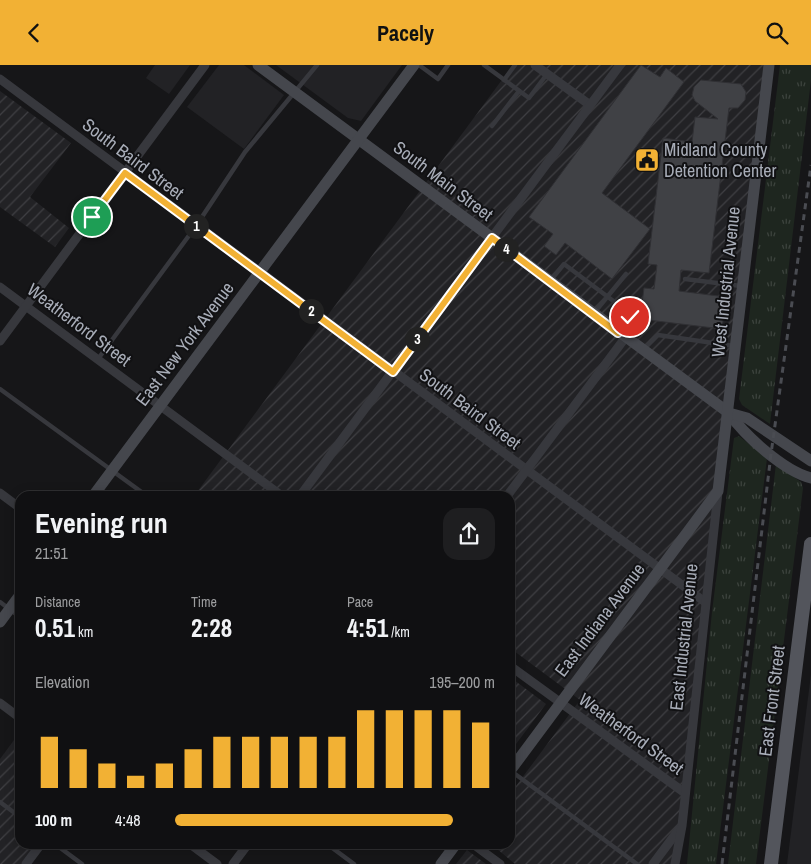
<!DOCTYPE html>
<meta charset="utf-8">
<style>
body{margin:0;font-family:"Archivo Narrow",sans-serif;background:#1e1e20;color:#f1f3f6;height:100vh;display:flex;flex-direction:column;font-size:19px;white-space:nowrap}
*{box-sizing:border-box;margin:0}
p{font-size:16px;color:#9c9d9f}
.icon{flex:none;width:28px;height:28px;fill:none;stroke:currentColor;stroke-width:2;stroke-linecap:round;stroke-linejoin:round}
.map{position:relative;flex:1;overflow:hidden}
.side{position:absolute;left:15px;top:426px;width:500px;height:358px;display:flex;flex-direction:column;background:#101012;border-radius:15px;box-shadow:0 2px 12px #0003,0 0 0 1px #303032}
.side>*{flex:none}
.pin{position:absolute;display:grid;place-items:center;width:42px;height:42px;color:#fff;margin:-21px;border:2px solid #fff;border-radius:50%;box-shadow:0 1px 5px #0007}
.km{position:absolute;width:25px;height:25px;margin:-12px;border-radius:50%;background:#222;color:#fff;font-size:14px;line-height:25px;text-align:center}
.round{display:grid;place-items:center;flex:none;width:52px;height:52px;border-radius:15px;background:#1e1e20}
.summary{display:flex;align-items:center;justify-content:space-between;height:85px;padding:0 20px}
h1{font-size:28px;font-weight:700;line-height:38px}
.stats{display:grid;grid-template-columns:repeat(3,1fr);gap:8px;height:85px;padding:5px 20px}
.stats div{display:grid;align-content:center}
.stats b{font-size:25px;font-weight:700}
.stats small{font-size:14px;font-weight:400}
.stats p{font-size:14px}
.chart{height:140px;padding:10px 20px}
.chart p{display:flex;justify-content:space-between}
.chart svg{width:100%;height:90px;margin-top:5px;stroke:#f2b134;stroke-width:6}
ul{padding:0 20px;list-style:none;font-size:16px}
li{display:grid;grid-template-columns:80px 60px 1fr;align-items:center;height:38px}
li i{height:12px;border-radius:6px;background:#f2b134}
header{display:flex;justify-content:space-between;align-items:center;height:65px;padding:0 20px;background:#f2b134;color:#111;font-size:22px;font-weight:700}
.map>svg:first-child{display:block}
.built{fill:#222225}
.industrial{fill:url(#industrial-furrows)}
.grass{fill:url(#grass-tufts)}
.building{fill:#404145;stroke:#303034}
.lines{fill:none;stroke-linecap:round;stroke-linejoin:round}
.lane{stroke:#37383d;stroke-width:4.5}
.street{stroke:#37383d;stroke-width:9}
.secondary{stroke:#45474d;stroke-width:11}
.primary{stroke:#53555c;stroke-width:14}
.rail{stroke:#4a4c52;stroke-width:3;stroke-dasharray:6 5;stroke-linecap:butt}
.route-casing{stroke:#fff;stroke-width:10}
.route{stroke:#f2b134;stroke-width:6}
.labels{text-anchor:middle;stroke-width:4;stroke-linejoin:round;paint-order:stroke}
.poi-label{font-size:18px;fill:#a8adb8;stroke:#111113;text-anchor:start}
.street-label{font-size:18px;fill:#a8adb8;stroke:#111113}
</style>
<header><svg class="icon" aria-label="back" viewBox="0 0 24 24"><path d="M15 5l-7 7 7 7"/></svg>Pacely<svg class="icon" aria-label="search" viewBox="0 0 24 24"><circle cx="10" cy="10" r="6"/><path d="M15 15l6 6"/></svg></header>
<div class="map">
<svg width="811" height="799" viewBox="0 0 811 799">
<defs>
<pattern id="industrial-furrows" width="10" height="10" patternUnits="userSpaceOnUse" patternTransform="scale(1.25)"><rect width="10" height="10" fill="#222225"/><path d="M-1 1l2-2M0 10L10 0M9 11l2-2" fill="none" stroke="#3f3f43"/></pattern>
<pattern id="grass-tufts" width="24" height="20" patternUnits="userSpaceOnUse" patternTransform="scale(1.25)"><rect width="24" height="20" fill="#1e261f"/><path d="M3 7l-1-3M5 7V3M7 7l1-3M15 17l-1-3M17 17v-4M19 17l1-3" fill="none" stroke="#3c433d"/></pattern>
</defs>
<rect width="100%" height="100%" fill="#161618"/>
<!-- built -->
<g class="built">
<path d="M155,0h35l-21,29 -23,-16z"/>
<path d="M219,0h25l40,30 -40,54 -57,-42z"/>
<path d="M276,0h126l-41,56 -13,-3z"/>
<path d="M811,609v190h-24z"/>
</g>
<!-- industrial -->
<g class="industrial">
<path d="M513,0h258l-96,799h-160l-24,-20h19v-50l70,-94 -70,-52v-152h-316z"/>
<path d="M0,26l71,52 -41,54 39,31 -14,19 -55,-40z"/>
<path d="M510,612l36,27 -36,48z"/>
<path d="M20,667v112h21l-15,20h-26v-105z"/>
<path d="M467,785l19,14h1h-31z"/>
</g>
<!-- grass -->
<g class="grass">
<path d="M780,0h31v15l-41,344 -28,-19 -3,-6z"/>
<path d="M739,371l28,22 -51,406h-29l25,-252 22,-174z"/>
<path d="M776,399l25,18 2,6 -47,376h-28z"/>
</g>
<!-- building -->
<g class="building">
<path d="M641,0l19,12 6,-9 18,14 -82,111 48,36 -38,50 -47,-36 -9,12 -12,-9 9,-12 -24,-17z"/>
<path d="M701,15l40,4 5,8 -1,8 -7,8h-9l-20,165 -28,-3 -2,21 47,6 -4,32 -82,-10 4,-31 10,1 3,-24 -9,-1 15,-126 29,4 3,-25 23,2 -23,-18 -3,-6 2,-8z"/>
</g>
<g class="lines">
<!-- lane -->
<g class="lane">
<path d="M419,0l19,14 10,-14"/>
<path d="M484,0l45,33 18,-24"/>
<path d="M504,15l11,-15"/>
<path d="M492,61l27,-35"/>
<path d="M685,214l56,7"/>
<path d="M550,216l14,-17 64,48 2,5 -11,14"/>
<path d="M594,248l32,-39"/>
<path d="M644,284l14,-14 76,11"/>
<path d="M98,294l98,-133 49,-74 72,-87"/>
<path d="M0,324l147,107"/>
<path d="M0,537l20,15"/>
<path d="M511,706l126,93"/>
<path d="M0,737l20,15"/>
<path d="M55,779l27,20"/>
<path d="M327,779l27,20"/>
</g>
<!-- street -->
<g class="street">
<path d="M535,0l55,40"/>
<path d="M0,14l705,523"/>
<path d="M0,222l282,209"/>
<path d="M0,276l205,-276"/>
<path d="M0,428l20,15"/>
<path d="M300,431l320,-431"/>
<path d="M507,431l118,-158"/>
<path d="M510,601l175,127"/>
<path d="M0,638l20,15"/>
<path d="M190,779l27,20"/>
<path d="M473,779l27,20"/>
<path d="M26,799l15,-20"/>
<path d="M233,799l15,-20"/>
<path d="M653,799l27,-36"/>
<path d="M675,799l7,-38 36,-334"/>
</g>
<!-- secondary -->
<g class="secondary">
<path d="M258,0l471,348c16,23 55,58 82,65"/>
<path d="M729,348l18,5 64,43"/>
<path d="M93,431l321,-431"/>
<path d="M0,557l20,-27"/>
<path d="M510,706l208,-280 51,-426"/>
<path d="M441,799l15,-20"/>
</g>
<!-- primary -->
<path class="primary" d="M771,799l40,-320"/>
<!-- rail -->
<path class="rail" d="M722,799l49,-410 40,-289"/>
</g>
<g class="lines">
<defs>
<path id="route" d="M92,152l33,-44 268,199 99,-134 126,95 12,-16"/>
</defs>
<!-- route casing -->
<use href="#route" class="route-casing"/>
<!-- route -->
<use href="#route" class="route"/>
</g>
<!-- icons -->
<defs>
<symbol id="civic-square" viewBox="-11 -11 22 22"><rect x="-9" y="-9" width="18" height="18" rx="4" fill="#f2b134" stroke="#111113"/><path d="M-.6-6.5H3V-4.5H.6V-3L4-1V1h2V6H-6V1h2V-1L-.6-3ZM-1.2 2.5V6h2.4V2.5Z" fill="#111"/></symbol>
</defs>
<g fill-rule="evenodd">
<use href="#civic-square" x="633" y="81" width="28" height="28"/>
</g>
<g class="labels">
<!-- poi labels -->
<g class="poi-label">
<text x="664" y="91">Midland County<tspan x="664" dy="21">Detention Center</tspan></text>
</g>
<!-- street labels -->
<g class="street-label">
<text transform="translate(133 94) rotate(37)" y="6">South Baird Street</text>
<text transform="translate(443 116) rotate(37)" y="6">South Main Street</text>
<text transform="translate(726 217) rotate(-84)" y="6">West Industrial Avenue</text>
<text transform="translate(79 260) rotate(37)" y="6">Weatherford Street</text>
<text transform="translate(185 279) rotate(-53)" y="6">East New York Avenue</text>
<text transform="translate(470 344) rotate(37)" y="6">South Baird Street</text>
<text transform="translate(600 555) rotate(-53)" y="6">East Indiana Avenue</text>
<text transform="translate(684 572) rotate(-84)" y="6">East Industrial Avenue</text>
<text transform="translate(772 636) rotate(-83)" y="6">East Front Street</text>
<text transform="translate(631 669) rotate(36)" y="6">Weatherford Street</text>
</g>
</g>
</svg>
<div class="pin" style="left:92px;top:152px;background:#1e9e55"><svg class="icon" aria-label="arrive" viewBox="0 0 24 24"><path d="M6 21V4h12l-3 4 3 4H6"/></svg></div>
<div class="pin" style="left:630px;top:252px;background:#d93025"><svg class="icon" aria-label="check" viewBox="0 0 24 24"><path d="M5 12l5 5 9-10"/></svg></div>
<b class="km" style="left:196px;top:161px">1</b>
<b class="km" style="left:311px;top:246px">2</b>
<b class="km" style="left:417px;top:274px">3</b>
<b class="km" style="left:506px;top:184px">4</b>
<section class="side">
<div class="summary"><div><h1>Evening run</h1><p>21:51</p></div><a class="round"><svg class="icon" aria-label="share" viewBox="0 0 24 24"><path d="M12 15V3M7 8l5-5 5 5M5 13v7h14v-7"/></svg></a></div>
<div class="stats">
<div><p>Distance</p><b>0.51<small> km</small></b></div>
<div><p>Time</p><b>2:28</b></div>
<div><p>Pace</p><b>4:51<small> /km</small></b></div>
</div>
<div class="chart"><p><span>Elevation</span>195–200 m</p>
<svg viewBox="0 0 160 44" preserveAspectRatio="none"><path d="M5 44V19M15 44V25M25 44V32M35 44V38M45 44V32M55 44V25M65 44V19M75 44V19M85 44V19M95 44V19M105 44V19M115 44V6M125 44V6M135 44V6M145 44V6M155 44V12"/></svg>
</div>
<ul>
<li><b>100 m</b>4:48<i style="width:87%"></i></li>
</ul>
</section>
</div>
